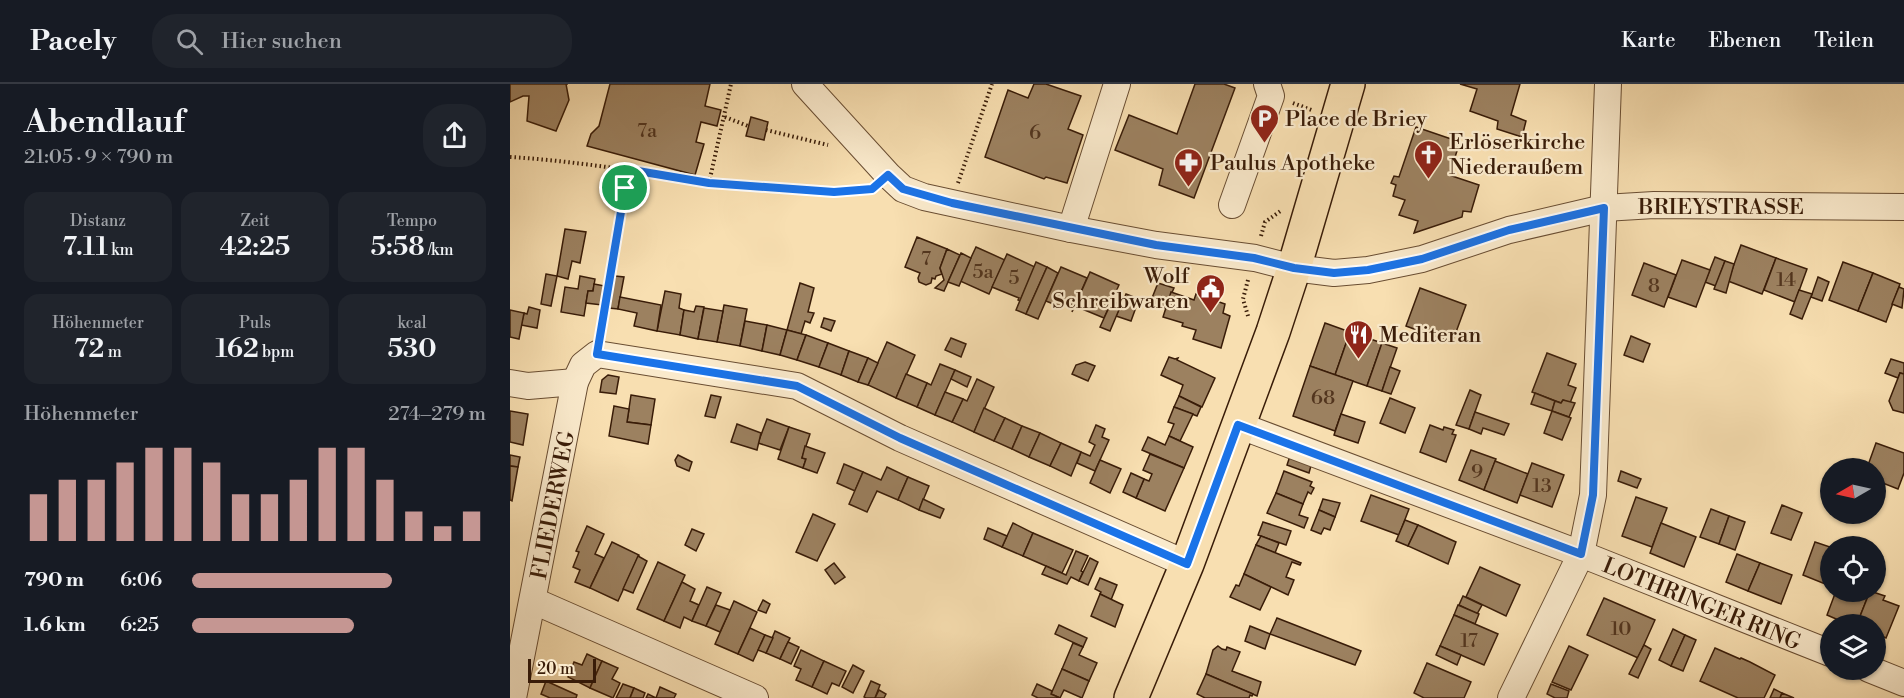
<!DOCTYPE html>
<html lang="de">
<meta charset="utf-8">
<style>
body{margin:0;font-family:"Libre Bodoni",serif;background:#20242c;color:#f1f3f6;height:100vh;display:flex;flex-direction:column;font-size:22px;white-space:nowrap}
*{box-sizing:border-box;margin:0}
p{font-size:20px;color:#9ea1a6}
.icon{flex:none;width:33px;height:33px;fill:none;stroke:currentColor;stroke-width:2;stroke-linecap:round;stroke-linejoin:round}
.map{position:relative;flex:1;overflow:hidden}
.details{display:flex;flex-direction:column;background:#171b24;width:510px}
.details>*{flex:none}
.needle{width:39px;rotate:261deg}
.controls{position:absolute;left:1310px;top:374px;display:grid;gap:12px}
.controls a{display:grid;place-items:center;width:66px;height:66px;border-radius:50%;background:#171b24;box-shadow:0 2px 4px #0004;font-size:30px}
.scale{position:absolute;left:18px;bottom:15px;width:68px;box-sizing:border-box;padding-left:6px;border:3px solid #391c08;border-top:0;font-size:16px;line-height:21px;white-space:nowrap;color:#391c08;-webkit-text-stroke:4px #faeacc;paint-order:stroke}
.pin{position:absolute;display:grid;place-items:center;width:51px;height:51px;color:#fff;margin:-26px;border:3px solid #fff;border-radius:50%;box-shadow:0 2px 6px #0007}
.round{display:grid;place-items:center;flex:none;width:63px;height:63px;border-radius:24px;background:#20242c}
.head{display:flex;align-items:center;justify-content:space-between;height:102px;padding:0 24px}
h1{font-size:33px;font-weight:600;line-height:45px}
.metrics{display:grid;grid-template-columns:repeat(3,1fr);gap:9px;height:102px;padding:6px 24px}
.metrics div{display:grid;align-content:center;border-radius:15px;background:#20242c;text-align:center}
.metrics b{font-size:26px;font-weight:600}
.metrics small{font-size:16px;font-weight:400}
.metrics p{font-size:16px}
.chart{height:168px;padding:12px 24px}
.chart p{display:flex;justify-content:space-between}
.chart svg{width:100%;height:108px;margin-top:6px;stroke:#c59692;stroke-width:6}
ul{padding:0 24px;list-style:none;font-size:20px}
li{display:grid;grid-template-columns:96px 72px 1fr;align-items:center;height:45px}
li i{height:15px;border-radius:8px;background:#c59692}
header{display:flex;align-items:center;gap:36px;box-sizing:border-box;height:84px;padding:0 30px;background:#171b24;border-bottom:2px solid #363941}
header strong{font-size:28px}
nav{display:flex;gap:33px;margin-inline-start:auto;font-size:21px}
.search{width:420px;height:54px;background:#20242c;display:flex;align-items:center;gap:15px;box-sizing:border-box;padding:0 21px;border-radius:24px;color:#9ea1a6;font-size:22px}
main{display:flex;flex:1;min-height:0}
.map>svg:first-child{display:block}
.building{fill:#9c8160;stroke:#391c08;stroke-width:1.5}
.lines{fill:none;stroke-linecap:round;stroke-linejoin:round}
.minor-casing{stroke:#694d32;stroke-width:28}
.major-casing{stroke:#391c08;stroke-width:36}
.path{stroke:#391c08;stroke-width:4;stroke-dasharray:1.5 3;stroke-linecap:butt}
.minor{stroke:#faeacc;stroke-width:26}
.major{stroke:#f8dfb1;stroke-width:33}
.route-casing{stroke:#fff;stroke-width:12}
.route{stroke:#1a73e8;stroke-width:8}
.labels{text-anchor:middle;stroke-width:4.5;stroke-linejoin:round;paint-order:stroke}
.number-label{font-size:20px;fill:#52351e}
.poi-label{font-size:22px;fill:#391c08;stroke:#faeacc;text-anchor:start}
.street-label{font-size:22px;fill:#391c08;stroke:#faeacc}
</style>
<header>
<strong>Pacely</strong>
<div class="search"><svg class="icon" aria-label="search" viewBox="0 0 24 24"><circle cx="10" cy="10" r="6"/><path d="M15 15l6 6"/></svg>Hier suchen</div>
<nav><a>Karte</a><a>Ebenen</a><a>Teilen</a></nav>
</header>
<main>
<section class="details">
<div class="head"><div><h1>Abendlauf</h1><p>21:05 · 9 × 790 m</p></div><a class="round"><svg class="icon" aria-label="share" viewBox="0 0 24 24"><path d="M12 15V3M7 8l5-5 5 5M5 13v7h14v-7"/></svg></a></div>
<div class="metrics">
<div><p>Distanz</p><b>7.11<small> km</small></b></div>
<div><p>Zeit</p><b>42:25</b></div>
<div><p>Tempo</p><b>5:58<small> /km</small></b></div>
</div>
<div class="metrics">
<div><p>Höhenmeter</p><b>72<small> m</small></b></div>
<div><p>Puls</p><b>162<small> bpm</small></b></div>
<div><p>kcal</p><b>530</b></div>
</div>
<div class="chart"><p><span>Höhenmeter</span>274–279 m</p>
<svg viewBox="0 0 160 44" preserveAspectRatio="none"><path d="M5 44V25M15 44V19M25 44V19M35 44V12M45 44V6M55 44V6M65 44V12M75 44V25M85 44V25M95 44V19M105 44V6M115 44V6M125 44V19M135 44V32M145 44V38M155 44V32"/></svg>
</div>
<ul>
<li><b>790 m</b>6:06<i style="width:68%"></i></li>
<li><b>1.6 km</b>6:25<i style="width:55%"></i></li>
</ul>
</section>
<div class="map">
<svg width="1394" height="614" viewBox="0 0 1394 614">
<rect width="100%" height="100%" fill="#f8dfb1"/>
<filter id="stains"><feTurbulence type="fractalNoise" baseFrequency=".00333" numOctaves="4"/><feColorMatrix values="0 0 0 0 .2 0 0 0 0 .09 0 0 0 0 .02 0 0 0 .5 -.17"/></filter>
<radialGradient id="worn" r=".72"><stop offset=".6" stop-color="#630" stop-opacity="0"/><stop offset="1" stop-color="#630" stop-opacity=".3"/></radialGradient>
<!-- building -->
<g class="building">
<path d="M0,0h58h-2l3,16 -13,31 -29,-10 2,-25h-6l-13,6z"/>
<path d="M100,0h100l-5,22 16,4 -4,16 -16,-4 -5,20 8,2 -9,31 -108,-29 4,-12 8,-8z"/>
<path d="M524,0h12l35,12 -13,33 15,6 -16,48 -21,-6 -2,2 -59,-22 23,-67 20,8z"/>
<path d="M685,0h29l11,4 -41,110 -35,-13 4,-16 -48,-19 14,-35 48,19z"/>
<path d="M950,0h60l-9,31 15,6 -4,16 -25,-8 1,-8 -28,-10 7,-22z"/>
<path d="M241,33l17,5 -4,18 -18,-4z"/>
<path d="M906,43l44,15 -11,33 30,10 -8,27 -8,-1 -1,6 -48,16 4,-12 -19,-6 6,-15 -12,-4 3,-11 -5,-2 3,-7 5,1z"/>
<path d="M55,145l21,3 -6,31 -8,-2 -4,18 -11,-3z"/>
<path d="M407,153l30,12 -7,19 2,6 -6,2 -1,3 -3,-1 -1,5 -5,2 -7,-3 -1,-4 2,-5 -15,-6z"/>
<path d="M1231,161l35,13 -14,36 -34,-13z"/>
<path d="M466,163l29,13 -16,34 -29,-13z"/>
<path d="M437,165l13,6 -16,36 -9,-3 9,-8 -4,-12z"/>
<path d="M451,169l10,5 -12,28 -11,-4z"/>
<path d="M497,170l28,13 -15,34 -2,-1 1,-2 -27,-11z"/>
<path d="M1205,173l10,4 -9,25 -11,-4z"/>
<path d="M1266,174l31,11 -12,33 -31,-12z"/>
<path d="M1172,176l28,10 -14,37 -28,-10z"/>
<path d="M1215,177l9,3 -8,29 -12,-4z"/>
<path d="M526,178l11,5 -21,47 -10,-4z"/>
<path d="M1333,178l30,11 -15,38 -29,-11z"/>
<path d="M1134,179l32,12 -12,32 -32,-12z"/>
<path d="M537,183l11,6 -20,46 -12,-5z"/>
<path d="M551,183l26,11 -15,34 2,-7 -10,-4 -3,6 -15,-6z"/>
<path d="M580,188l29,13 -15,33 -29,-12z"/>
<path d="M1363,189l27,11 -14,38 -28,-11z"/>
<path d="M36,190l11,2 -6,30 -10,-2z"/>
<path d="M70,192l15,3 -2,12h-5l-4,25 -23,-4 4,-25 13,2z"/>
<path d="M105,192l9,1 -6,32 -9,-1z"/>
<path d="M1308,193l11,5 -7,19 -11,-4z"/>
<path d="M290,199l14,5 -6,24 6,1 -4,10 -5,-2 -4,13 -14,-4z"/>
<path d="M648,199l16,5 -9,20 -15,-5z"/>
<path d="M84,200l11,2 -3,19 -16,-2 2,-12h5z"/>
<path d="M1389,203l5,2 -2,19 -10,-4z"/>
<path d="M910,204l46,17 -14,38 -46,-17z"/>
<path d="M1289,206l13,4 -10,25 -12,-5z"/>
<path d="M155,207l16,3 -2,14 5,2 -4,25 -23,-4z"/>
<path d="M661,208l23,8 2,-6 29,10 -2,9 7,3 -9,32 -28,-9 3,-9 -14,-4 1,-3 -20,-6z"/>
<path d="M616,210l13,5 -8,22 -15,-5z"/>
<path d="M110,213l41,8 -4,26 -23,-5 3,-13 -19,-4z"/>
<path d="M602,217l9,4 -11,26 -10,-4z"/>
<path d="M214,221l23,4 -7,37 -23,-4z"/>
<path d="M186,222l8,1 -6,32 -18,-4 4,-25 10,2z"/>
<path d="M19,223l11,3 -3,18 -16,-3 3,-12 3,1z"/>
<path d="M194,224l19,3 -6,31 -19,-3z"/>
<path d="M0,226l14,3 -5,26 -9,-2z"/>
<path d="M314,234l11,3 -4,10 -10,-4z"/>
<path d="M235,237l22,4 -5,26 -22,-5z"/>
<path d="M815,239l25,9 -15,43 -25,-9z"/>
<path d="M257,241l20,5 -7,25 -18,-4z"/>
<path d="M277,246l19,5 -9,25 -17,-5z"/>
<path d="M840,248l32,11 -15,43 -32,-11z"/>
<path d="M296,251l22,8 -9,24 -22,-7z"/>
<path d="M1121,252l19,8 -7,18 -19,-7z"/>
<path d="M441,254l15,6 -5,13 -16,-7z"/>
<path d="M377,258l28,13 -19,43 -28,-13z"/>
<path d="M318,259l21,8 -8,24 -22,-8z"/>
<path d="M872,259l15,5 -15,43 -15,-5z"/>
<path d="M339,267l19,7 -10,24 -17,-7z"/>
<path d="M1037,269l29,11 -8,21 8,3 -6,15 -7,-3 -2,3 -29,-11z"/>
<path d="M659,273l6,2 3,-1 -1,2 38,18 -13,29 -23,-11 4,-11 -22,-10z"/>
<path d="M358,274l10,5 -10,22 -10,-3z"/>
<path d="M1381,275l13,4v11l-4,-1 -2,5 -13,-5z"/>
<path d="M575,278l10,4 -7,15 -16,-7 4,-9z"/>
<path d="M430,280l15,6 -20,45 -18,-8 10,-24 4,2z"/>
<path d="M800,282l43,15 -18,50 -42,-15z"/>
<path d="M880,283l10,4 -9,23 -9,-3z"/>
<path d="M445,286l16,7 -4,10 -16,-8z"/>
<path d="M1390,289l4,1v39l-11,-3 -4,-9z"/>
<path d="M396,290l21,9 -10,24 -21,-9z"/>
<path d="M98,291l11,2 -3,17 -16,-2 2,-12z"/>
<path d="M467,295l17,8 -20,45 -22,-10 11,-23 4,2z"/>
<path d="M960,306l11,5 -12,34 -13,-4z"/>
<path d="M435,308l18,7 -11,23 -17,-7z"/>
<path d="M1025,309l20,8 -3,10 -21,-7z"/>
<path d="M121,311l24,4 -4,26 -24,-3z"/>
<path d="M201,311l10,2 -6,21 -10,-2z"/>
<path d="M669,312l22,11 -4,9 -23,-9z"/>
<path d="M880,314l25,10 -10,25 -25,-10z"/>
<path d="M1053,316l12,3 -6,14 -17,-6 3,-10 6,2z"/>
<path d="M104,322l15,3 -2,13 24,3 -3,19 -39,-8z"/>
<path d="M664,323l19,7 -13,27 -11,-5 5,-12 -6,-2z"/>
<path d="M474,324l21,10 -11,23 -20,-9z"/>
<path d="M0,327l18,3 -5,31 -13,-3z"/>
<path d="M1042,327l19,7 -9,22 -18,-7z"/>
<path d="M965,328l34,12 -5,11 -21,-7 -2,6 -12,-5z"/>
<path d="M831,330l24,8 -7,21 -24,-8z"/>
<path d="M495,334l17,8 -10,23 -18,-8z"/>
<path d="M257,335l22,8 -9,23 -22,-7z"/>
<path d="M227,340l24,9 -4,17 -26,-8z"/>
<path d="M586,341l9,4 -3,8 7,3 -14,31 -18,-8 4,-11 9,4 5,-11 -6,-3z"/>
<path d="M920,341l13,5 1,-3 10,3 -2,4 4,1 -10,27 -26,-10z"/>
<path d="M512,342l18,7 -11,24 -17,-8z"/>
<path d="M279,343l21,7 -8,24 4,1 -3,9 -25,-9z"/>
<path d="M530,349l21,10 -11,23 -21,-9z"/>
<path d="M659,352l24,11 -9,21 -42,-18 6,-13 17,8z"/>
<path d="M551,359l20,9 -10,24 -21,-10z"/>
<path d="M1366,359l28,10v20l-6,16 -23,-9v-12h-8z"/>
<path d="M295,362l20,7 -8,20 -14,-5 3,-9 -4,-1z"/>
<path d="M961,366l25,9 -12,31 -25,-10z"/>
<path d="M781,369l21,9 -3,11 -22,-8z"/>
<path d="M640,370l34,14 -19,43 -29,-13 8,-19 5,2 3,-7 -9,-4z"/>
<path d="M0,371l10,2 -2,10 -8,-1z"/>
<path d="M168,371l14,7 -3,9 -12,-5 -2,-6z"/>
<path d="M590,376l21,9 -11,24 -20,-10z"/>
<path d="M985,377l33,13 -11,29 -33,-13z"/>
<path d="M1022,379l32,12 -12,32 -32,-12z"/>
<path d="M334,380l19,8 -8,19 -18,-8z"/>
<path d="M0,382l8,1 -6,34 -2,-1z"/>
<path d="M377,383l21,10 -10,23 -21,-9 -10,21 -18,-8 14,-32 18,8z"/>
<path d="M774,387l28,11 -2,4 4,2 -3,6 -3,-2 -5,12 -27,-11z"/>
<path d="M1111,387l20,8 -4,9 -19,-7z"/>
<path d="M621,389l13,6 -8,19 -13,-6z"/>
<path d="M398,393l21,9 -10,24 -21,-10z"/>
<path d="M766,409l27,11 -4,11 9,3 -4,10 -37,-15z"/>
<path d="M861,411l38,14 -10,26 -38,-14z"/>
<path d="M1126,413l31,11 -15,39 -30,-11z"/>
<path d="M413,415l21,10 -4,9 -21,-8z"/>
<path d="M813,415l17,4 -5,14 -16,-7z"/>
<path d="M1272,421l20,8 -11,27 -20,-7z"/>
<path d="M1201,425l18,7 -10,28 -19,-7z"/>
<path d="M809,426l16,7 -5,13 -6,-2 -3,6 -10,-4z"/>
<path d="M303,430l22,10 -18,37 -21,-9z"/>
<path d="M1219,432l16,6 -10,28 -16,-6z"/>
<path d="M895,436l13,5 -10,21 -12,-5z"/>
<path d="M753,438l28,9 -5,14 -28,-10z"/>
<path d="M503,439l20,10 -10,23 -21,-9z"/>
<path d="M1151,439l35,14 -12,30 -34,-14z"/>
<path d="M908,441l38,17 -8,22 -40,-18z"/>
<path d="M77,442l17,8 -9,20 9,4 -14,30 -15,-6 5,-12 -7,-3 6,-15 -3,-1z"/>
<path d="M478,444l19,8 -5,11 -18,-8z"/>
<path d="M182,445l12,5 -8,17 -11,-6z"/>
<path d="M523,449l40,17 -11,23 -39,-17z"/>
<path d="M751,452l18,7 -4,10 -19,-8z"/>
<path d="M102,458l27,13 -21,46 -28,-13z"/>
<path d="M1305,458l15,5v39l-27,-11z"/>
<path d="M746,461l45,18 -1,2 -8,-3 -6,15 8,3 -6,15 -44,-21z"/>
<path d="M566,467l12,5 -7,15 2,1 -4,9 -8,-4 -4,7 -25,-10 4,-8 20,9z"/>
<path d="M1227,470l23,9 -12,28 -22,-9z"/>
<path d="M128,472l9,5 -14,32 -10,-4z"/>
<path d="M580,474l8,4 -10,23 -9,-4z"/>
<path d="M148,478l27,13 -21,46 -27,-12z"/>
<path d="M324,479l11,14 -10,7 -10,-14z"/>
<path d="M1250,479l32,12 -11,29 -33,-13z"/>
<path d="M970,483l40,18 -14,31 -40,-19z"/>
<path d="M734,490l27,13 -11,23 -30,-13 6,-12 3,1z"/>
<path d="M590,494l17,7 -6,15 -11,-6 1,-2 -6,-3z"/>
<path d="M172,498l13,7 -5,12 9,4 -7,16 -8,-4 -4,11 -16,-7z"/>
<path d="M197,503l14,6 -15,33 -14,-5z"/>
<path d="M1326,507h34l-13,33 -13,-5 -1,3 -16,-7z"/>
<path d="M1360,507l15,5 -2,4 16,6 -13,32 -11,-5v-9h-18z"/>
<path d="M590,510l23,11 -8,22 -24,-11z"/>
<path d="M953,512l19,9 -5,9 -18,-9z"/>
<path d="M1094,514l51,22 -17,38 -51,-23z"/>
<path d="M253,516l7,4 -4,9 -8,-3z"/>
<path d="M224,517l23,11 -19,42 -23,-10z"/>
<path d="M206,521l14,5 -10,22 -14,-6z"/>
<path d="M948,521l21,9 -4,10 -21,-9z"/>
<path d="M944,531l44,19 -14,31 -44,-19z"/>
<path d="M767,534l84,33 -6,14 -85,-31z"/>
<path d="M549,541l28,13 -4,9 -28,-13z"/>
<path d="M740,542l20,8 -5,15 -20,-8z"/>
<path d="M240,544l15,7 -12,26 -15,-7z"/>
<path d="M1163,545l12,6 -14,31 -12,-6z"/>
<path d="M265,547l15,7 -10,21 -14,-6z"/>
<path d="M255,551l8,3 -7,15 -8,-3z"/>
<path d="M1175,551l11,5 -13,31 -12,-5z"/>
<path d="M278,558l11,5 -8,17 -11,-5z"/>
<path d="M563,559l10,4 -4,8 18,8 -8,18 -27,-12z"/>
<path d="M1134,561l7,4 -13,29 -9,-4z"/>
<path d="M708,562l4,3 4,1 1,-3 13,5 -8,19 29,11 -4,14 -51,-22 7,-24z"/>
<path d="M930,562l21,9 -4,10 -21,-10z"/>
<path d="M1059,562l19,9 -17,35 -19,-8z"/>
<path d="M1205,564l25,11 1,-1 9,4 25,13 -11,23h-26l-38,-17z"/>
<path d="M291,566l23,11 -12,26 -16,-7 5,-11 -7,-3z"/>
<path d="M77,570l15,7 -12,27 -22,-11 6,-15 8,3z"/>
<path d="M92,577l16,7 -6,11 8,4 -7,15 -23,-10z"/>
<path d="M314,577l22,10 -7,15 -7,-3 -5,11 -15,-7z"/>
<path d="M917,579l44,19 -7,16h-40l-10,-5z"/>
<path d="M343,581l11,6 -11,22 -11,-6z"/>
<path d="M552,585l27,12 -7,17 -18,-8 -4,8 -9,-4z"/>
<path d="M696,590l47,20 -1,2 -2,-1 -1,3h-44l-8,-4z"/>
<path d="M36,597l31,14 -1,3h-26l-9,-4z"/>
<path d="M361,597l9,4 -5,13h-9l-2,-1z"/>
<path d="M113,600l11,4 -4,10h-14z"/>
<path d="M527,600l15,7 -1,3 9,4h-22l-6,-3z"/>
<path d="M1041,600l18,7 -2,7h-12l-8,-4z"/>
<path d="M150,603l16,7 -2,4h-28l2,-4 8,4z"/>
<path d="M124,604l11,5 -2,5h-13z"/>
<path d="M1264,605l8,4 -2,5h-10z"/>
<path d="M369,606l7,4 -2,4h-9z"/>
<path d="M1272,609l12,5h-14z"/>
</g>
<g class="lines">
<defs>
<g id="minor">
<path d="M295,0l83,91 15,14 21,8 147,32 85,16 99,13 39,10 40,5 34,-3 54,-11 87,-29 95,-22 50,-3 250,2"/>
<path d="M722,121l39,-109 -4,-12"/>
<path d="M561,145l46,-145"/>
<path d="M0,299l18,3 47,-4"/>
<path d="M728,341l343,129 249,99"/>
<path d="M24,517l221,97"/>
<path d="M1359,585l35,14"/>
<path d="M3,614l62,-316 8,-17 14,-11 200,32 103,52 287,126"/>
<path d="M1001,614l70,-144 12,-59 15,-411"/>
</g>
<path id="major" d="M621,614l56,-134 86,-232 21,-64 54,-184"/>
</defs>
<!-- minor casing -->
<use href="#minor" class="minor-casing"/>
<!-- major casing -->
<use href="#major" class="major-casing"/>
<!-- path -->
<g class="path">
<path d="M783,19l21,8"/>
<path d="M215,33l23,9"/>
<path d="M256,46l62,15"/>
<path d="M0,73c120,7 238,40 359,32"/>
<path d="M199,99l22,-99"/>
<path d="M448,99l34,-99"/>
<path d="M751,152l4,-14 17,-12"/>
<path d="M738,196l-5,19 5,17"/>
<path d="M91,247l24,-143 1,-19"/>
</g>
<!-- minor -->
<use href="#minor" class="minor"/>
<!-- major -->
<use href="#major" class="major"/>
</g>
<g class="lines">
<defs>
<path id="route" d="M116,85l83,14 125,9 38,-3 16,-14 15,14 49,14 204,42 98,13 40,10 40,5 34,-3 54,-11 87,-29 95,-22 -11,287 -12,59 -343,-129 -51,139 -287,-126 -103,-52 -200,-32 28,-166z"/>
</defs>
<!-- route casing -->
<use href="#route" class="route-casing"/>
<!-- route -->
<use href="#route" class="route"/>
</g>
<!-- icons -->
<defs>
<symbol id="parking-pin" viewBox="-11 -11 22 30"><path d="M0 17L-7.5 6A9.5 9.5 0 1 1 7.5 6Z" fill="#8f2418" stroke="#faeacc"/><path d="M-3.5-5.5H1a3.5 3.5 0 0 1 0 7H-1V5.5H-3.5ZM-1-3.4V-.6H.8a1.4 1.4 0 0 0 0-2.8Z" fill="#fff"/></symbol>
<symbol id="church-pin" viewBox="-11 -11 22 30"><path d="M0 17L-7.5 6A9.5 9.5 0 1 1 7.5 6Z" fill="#8f2418" stroke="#faeacc"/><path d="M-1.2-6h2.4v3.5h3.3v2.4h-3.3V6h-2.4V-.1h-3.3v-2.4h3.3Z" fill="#fff"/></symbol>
<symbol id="pharmacy-pin" viewBox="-11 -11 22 30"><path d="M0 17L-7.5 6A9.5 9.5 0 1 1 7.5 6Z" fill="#8f2418" stroke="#faeacc"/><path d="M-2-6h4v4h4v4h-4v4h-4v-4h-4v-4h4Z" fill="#fff"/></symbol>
<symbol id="civic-pin" viewBox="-11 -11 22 30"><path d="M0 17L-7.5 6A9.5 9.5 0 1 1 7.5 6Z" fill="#8f2418" stroke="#faeacc"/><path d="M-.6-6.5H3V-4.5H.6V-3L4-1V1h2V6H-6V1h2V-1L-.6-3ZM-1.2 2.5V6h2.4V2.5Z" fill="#fff"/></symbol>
<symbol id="restaurant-pin" viewBox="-11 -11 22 30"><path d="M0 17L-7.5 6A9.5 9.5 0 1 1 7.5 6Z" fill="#8f2418" stroke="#faeacc"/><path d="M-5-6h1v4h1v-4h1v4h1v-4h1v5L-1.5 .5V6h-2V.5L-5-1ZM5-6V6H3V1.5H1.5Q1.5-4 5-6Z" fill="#fff"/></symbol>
</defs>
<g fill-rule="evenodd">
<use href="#parking-pin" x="738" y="18" width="33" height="45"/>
<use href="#church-pin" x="902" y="54" width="33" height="45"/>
<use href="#pharmacy-pin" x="662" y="62" width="33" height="45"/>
<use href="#civic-pin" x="684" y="188" width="33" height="45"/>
<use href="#restaurant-pin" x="832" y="234" width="33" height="45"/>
</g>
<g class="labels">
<!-- number labels -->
<g class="number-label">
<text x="137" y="53">7a</text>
<text x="525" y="55">6</text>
<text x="416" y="181">7</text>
<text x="473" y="194">5a</text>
<text x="504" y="200">5</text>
<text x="1276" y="202">14</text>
<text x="1144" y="208">8</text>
<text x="813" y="320">68</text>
<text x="967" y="394">9</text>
<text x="1032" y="408">13</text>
<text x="1111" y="551">10</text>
<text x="959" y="563">17</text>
</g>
<!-- poi labels -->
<g class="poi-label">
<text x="775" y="42">Place de Briey</text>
<text x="939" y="65">Erlöserkirche<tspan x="939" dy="25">Niederaußem</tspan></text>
<text x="700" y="86">Paulus Apotheke</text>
<text x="679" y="199" text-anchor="end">Wolf<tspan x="679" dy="25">Schreibwaren</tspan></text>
<text x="869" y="258">Mediteran</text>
</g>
<!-- street labels -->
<g class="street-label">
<text x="1211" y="130">BRIEYSTRASSE</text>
<text transform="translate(42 421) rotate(-79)" y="8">FLIEDERWEG</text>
<text transform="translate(1192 519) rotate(22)" y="8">LOTHRINGER RING</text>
</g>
</g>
<rect width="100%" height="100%" filter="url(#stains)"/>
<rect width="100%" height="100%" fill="url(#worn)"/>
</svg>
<div class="controls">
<a><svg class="needle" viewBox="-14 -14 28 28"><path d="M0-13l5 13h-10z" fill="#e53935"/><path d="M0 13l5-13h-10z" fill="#9ea1a6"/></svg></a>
<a><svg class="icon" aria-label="locate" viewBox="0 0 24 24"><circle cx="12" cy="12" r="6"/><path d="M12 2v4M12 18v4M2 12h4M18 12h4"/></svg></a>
<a><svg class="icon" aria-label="layers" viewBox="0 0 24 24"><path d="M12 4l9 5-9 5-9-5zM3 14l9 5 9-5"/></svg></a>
</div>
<div class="scale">20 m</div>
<div class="pin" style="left:115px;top:104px;background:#1e9e55"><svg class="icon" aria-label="arrive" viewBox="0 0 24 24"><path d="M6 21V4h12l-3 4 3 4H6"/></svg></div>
</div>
</main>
